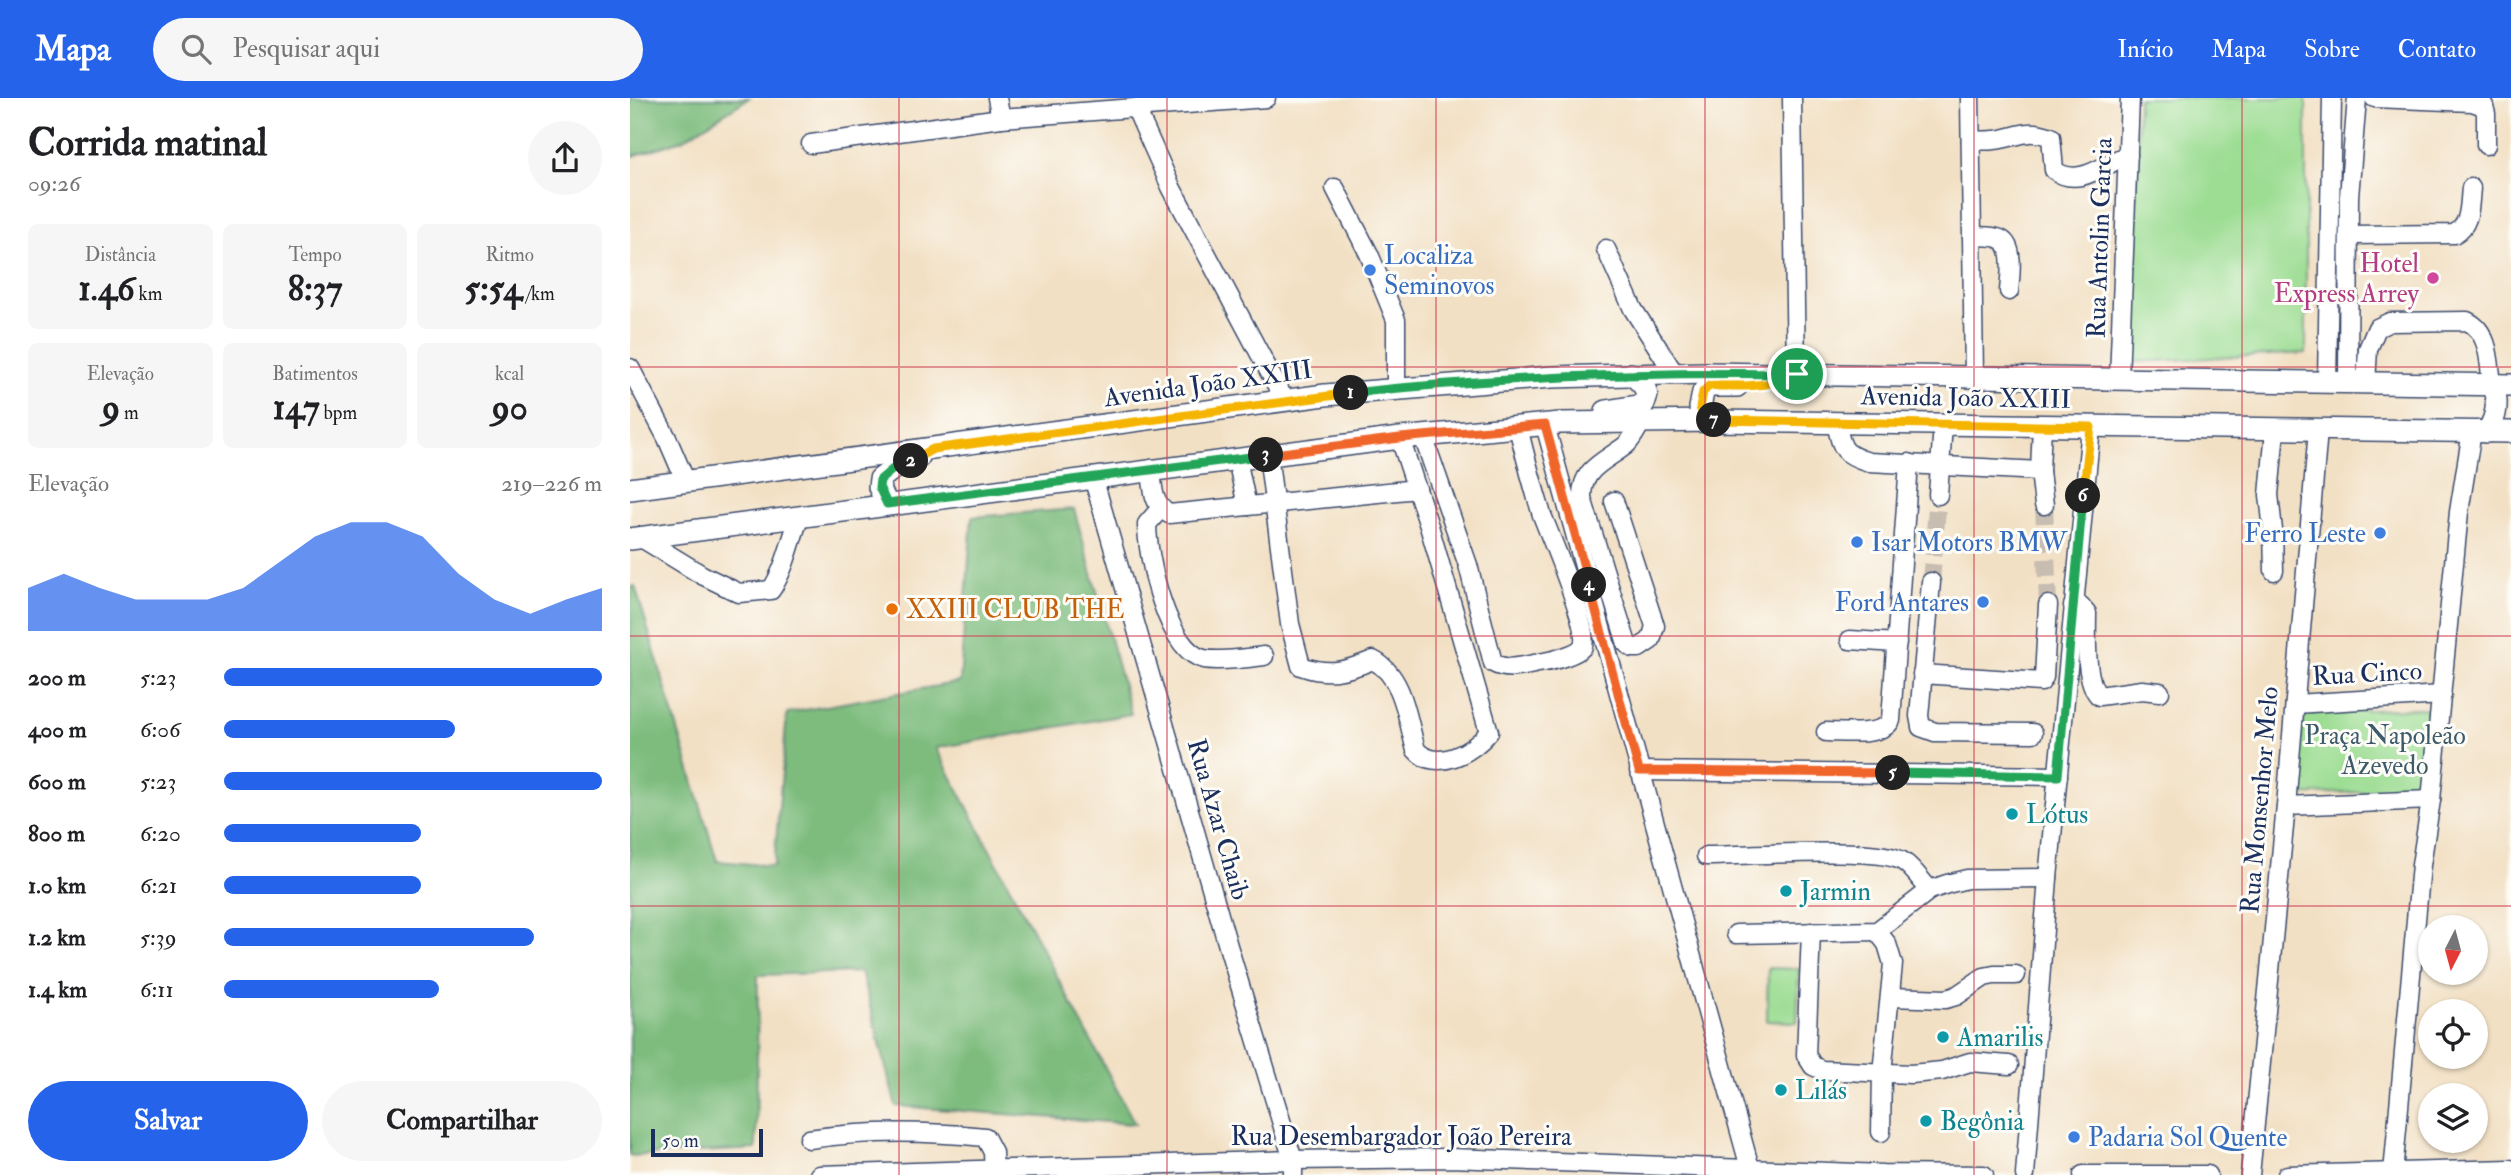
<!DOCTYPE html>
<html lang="pt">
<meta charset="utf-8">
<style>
body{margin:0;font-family:"IM FELL Double Pica",serif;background:#f6f6f6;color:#202124;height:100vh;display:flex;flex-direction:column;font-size:26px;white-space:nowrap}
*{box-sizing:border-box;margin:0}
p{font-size:23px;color:#757577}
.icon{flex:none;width:38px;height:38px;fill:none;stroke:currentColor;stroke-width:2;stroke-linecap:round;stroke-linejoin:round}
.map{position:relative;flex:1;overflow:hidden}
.drawer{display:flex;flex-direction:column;background:#fff;width:630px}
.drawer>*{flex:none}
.needle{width:46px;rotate:186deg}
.tools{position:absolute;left:1788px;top:817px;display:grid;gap:14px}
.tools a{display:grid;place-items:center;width:70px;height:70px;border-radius:50%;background:#fff;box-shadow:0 2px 5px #0004;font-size:35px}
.scale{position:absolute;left:21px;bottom:18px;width:112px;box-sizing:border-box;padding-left:7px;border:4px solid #1b2f5e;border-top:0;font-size:19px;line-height:24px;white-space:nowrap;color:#1b2f5e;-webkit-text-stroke:5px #fdfcf7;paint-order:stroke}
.pin{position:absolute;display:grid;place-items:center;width:60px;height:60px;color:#fff;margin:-30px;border:4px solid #fff;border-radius:50%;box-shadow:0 2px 7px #0007}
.km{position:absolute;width:35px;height:35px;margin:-18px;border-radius:50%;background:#222;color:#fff;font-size:19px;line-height:35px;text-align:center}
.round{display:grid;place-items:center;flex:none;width:74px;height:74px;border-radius:37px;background:#f6f6f6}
.overview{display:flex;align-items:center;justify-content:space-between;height:119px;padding:0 28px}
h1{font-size:38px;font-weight:700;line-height:52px}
.metrics{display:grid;grid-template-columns:repeat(3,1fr);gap:10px;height:119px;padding:7px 28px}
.metrics div{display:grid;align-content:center;border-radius:10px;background:#f6f6f6;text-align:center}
.metrics b{font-size:35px;font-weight:700}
.metrics small{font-size:19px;font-weight:400}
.metrics p{font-size:19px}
.chart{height:196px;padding:14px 28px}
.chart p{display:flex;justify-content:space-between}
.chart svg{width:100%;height:126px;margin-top:7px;fill:#2563eb;opacity:.7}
.cta{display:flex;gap:14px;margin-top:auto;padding:14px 28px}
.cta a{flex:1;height:80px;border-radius:42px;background:#2563eb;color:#fff;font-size:28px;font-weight:700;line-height:80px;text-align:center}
.cta a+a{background:#f6f6f6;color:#202124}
ul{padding:0 28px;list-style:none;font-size:23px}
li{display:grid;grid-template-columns:112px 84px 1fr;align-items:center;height:52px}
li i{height:18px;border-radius:9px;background:#2563eb}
header{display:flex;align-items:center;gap:42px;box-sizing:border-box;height:98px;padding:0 35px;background:#2563eb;color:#fff}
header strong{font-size:33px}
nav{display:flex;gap:38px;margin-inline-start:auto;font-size:24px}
.search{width:490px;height:63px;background:#f6f6f6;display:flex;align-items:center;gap:18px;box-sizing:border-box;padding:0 24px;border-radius:38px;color:#757577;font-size:26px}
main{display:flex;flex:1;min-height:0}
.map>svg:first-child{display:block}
.green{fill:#9cdd93;stroke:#5c8678;stroke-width:2}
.forest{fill:#7dbc7d;stroke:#4c766e;stroke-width:2}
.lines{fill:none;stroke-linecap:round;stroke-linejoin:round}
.minor-tunnel{stroke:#c7bdb0;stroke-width:18;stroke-dasharray:18 9;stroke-linecap:butt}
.minor-casing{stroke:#3b4a6d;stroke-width:21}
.major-casing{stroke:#3b4a6d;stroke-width:24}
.minor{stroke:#fff;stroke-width:18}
.major{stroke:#fff;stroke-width:21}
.split-1-casing{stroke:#fff;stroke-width:14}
.split-2-casing{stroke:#fff;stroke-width:14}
.split-3-casing{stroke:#fff;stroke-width:14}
.split-4-casing{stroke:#fff;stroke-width:14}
.split-5-casing{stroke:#fff;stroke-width:14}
.split-6-casing{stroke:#fff;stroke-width:14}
.split-7-casing{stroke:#fff;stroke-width:14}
.split-8-casing{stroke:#fff;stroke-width:14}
.split-1{stroke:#22a559;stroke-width:9}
.split-2{stroke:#f5b400;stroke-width:9}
.split-3{stroke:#22a559;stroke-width:9}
.split-4{stroke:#f0652b;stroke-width:9}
.split-5{stroke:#f0652b;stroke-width:9}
.split-6{stroke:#22a559;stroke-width:9}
.split-7{stroke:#f5b400;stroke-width:9}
.split-8{stroke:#f5b400;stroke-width:9}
.grid{fill:none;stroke:#d1495b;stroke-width:2;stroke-opacity:0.55}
.shop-dot{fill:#3f7fe0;stroke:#fdfcf7;stroke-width:2.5}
.hotel-dot{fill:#d1479c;stroke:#fdfcf7;stroke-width:2.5}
.food-dot{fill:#e8710a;stroke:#fdfcf7;stroke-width:2.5}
.culture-dot{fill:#0f9aa8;stroke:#fdfcf7;stroke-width:2.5}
.labels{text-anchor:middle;stroke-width:6;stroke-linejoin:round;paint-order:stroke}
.street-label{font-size:26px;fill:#1b2f5e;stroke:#fdfcf7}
.shop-label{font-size:26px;fill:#366cbe;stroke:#fdfcf7;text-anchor:start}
.hotel-label{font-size:26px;fill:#b23c85;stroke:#fdfcf7;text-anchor:end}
.food-label{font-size:26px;fill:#c56008;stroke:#fdfcf7;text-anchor:start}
.park-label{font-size:26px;fill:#3b5a6b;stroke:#fdfcf7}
.culture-label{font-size:26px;fill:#0d838f;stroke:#fdfcf7;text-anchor:start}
</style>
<header>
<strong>Mapa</strong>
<div class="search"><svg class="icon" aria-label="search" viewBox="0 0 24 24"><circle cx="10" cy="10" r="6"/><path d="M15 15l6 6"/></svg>Pesquisar aqui</div>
<nav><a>Início</a><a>Mapa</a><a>Sobre</a><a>Contato</a></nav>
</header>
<main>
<section class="drawer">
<div class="overview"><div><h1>Corrida matinal</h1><p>09:26</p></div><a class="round"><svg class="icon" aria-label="share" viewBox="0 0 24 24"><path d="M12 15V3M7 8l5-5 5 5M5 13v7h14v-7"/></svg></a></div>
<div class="metrics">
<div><p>Distância</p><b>1.46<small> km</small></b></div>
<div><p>Tempo</p><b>8:37</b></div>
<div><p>Ritmo</p><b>5:54<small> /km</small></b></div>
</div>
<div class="metrics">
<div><p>Elevação</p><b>9<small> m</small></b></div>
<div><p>Batimentos</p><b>147<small> bpm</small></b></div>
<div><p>kcal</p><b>90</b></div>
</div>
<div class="chart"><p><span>Elevação</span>219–226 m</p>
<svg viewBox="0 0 160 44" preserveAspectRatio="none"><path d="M0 44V29L10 24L20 29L30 33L40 33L50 33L60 29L70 20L80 11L90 6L100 6L110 11L120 24L130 33L140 38L150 33L160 29V44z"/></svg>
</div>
<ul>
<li><b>200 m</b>5:23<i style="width:100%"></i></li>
<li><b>400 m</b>6:06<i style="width:61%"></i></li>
<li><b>600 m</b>5:23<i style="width:100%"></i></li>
<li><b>800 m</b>6:20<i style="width:52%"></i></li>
<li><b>1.0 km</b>6:21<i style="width:52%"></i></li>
<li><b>1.2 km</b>5:39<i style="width:82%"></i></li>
<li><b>1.4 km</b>6:11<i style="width:57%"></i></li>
</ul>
<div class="cta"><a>Salvar</a><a>Compartilhar</a></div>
</section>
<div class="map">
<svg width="1881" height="1077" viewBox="0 0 1881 1077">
<rect width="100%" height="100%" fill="#fdfcf7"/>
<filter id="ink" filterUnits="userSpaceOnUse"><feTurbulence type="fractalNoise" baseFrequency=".0143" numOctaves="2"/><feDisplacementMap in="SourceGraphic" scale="14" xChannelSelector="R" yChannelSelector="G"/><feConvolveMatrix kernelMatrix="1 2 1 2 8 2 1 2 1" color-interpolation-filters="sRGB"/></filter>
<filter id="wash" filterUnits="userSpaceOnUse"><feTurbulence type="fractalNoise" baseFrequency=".00686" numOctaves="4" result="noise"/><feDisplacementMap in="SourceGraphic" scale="28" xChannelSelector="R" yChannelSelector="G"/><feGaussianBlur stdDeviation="1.57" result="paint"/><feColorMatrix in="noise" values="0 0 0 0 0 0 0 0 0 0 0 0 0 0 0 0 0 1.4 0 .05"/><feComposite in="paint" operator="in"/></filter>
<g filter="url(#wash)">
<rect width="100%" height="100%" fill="#f2e0c4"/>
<!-- green -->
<g class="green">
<path d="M1508,0h168v255l-173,9z"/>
<path d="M1804,610l-7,81 -132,6 9,-83z"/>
<path d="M1138,870l31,1 -2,53 -30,-1z"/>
</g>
<!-- forest -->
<g class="forest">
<path d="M0,0h119l-67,42 -52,17z"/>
<path d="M444,411l57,205 -195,34 199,376 -239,-18 -35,-134 -103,3 -2,174 -126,7v-569l5,-1 82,275 57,5 13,-153 173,-31 12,-165z"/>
</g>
</g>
<g filter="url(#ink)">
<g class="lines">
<!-- minor-tunnel -->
<g class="minor-tunnel">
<path d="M1414,407l4,100"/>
<path d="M1301,484l7,-87"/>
</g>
<defs>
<g id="minor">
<path d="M367,0l4,20"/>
<path d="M1162,0l4,276"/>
<path d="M1340,0l4,278"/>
<path d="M1744,0l98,4 12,4 2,8v31"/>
<path d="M506,11l35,78 114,214"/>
<path d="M1341,43c8,-1 16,0 23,-1 23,-2 31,-13 57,-3l3,33c25,19 51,-7 74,-15"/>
<path d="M181,46l190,-26 265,-20"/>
<path d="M705,90l34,66 27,66v68"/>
<path d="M1719,137l105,-1c17,-9 15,-28 17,-46"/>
<path d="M1342,138c9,1 22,-1 30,4 13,8 8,38 7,51"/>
<path d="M976,151l27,60 41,64"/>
<path d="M0,270l37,70 19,44"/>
<path d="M1489,281l11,-281"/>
<path d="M1697,284l5,-284"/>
<path d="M1718,284l1,-185 8,-99"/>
<path d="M1736,285l2,-34 9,-21 13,-6 77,-1c23,11 22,41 25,64"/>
<path d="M1206,325c6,26 6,31 33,39l171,9"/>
<path d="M915,327l205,743"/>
<path d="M1412,327l-2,46 4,34"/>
<path d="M793,338l45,129 25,98c16,9 34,2 51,-1 8,-1 37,-9 39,-16 7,-17 -33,-110 -41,-131 -9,-29 -17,-59 -24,-88"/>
<path d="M638,356l22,170 11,42c28,10 45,5 72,-6 31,16 34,59 43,90 20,23 57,2 73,-18l-60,-206 -29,-88"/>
<path d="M607,361l10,47"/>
<path d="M521,371c2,18 1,36 18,45l248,-25"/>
<path d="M463,379l135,469 65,214v15"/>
<path d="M1308,397l5,-71"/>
<path d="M984,403l41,125 -4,14 -12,8h-6l-6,-4 -45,-146c-1,-30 24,-37 44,-53 7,-6 11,-16 16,-24"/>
<path d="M530,411l-13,15c0,33 20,127 57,135 15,3 45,-1 60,-3"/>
<path d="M10,439l62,38 37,18 32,-3c15,-22 19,-49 29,-74"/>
<path d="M1644,473l-1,-41 -4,-35 6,-65"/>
<path d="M1301,484l-12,134 2,11 14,5 98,1"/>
<path d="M1443,508h8l6,7c0,21 -3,68 12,83l43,-6 18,2"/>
<path d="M1220,542l47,3"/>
<path d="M1292,576l119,8 3,-5 4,-72"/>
<path d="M1665,606l147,-9"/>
<path d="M1196,634c17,0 57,5 65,-12l18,-257"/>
<path d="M1009,673l419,5"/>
<path d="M1656,708l145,-6"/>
<path d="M1076,758c37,0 174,-11 198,6 10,7 18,20 26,28"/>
<path d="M1247,833l10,13 6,20 -11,109 -1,59"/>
<path d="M1181,834l-5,123 7,11 9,4 89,4 31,-3 28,-9 39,3"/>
<path d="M1106,836l141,-3 53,-41 17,-6 20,-5 81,-1"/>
<path d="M1261,899l55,2 10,-3 28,-19 10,-2h22"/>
<path d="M179,1041c58,-9 118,-8 176,-2l8,15 1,23"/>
<path d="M1763,1075l28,-308 10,-65 28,-288 13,-81"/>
<path d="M189,1077l474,-15 157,-2 433,16 101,1"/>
<path d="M1395,1077l23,-297 43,-451"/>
<path d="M1453,1077h125"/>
<path d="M1620,1077l36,-369 32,-376"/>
<path d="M1657,1077l224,-6"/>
</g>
<g id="major">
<path d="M976,313l37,-6c9,-14 -1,-22 -12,-31"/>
<path d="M1086,323l-10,-6 -6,-7 3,-16 6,-6h28"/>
<path d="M1857,334c10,-15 12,-32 5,-47"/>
<path d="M0,391l695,-94 227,-18 154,-4 805,12"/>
<path d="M257,406l-8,-17 1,-8 13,-10 26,-12"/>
<path d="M0,441l770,-101 160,-15 156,-2 795,11"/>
</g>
</defs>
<!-- minor casing -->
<use href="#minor" class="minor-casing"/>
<!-- major casing -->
<use href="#major" class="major-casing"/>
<!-- minor -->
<use href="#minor" class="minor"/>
<!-- major -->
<use href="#major" class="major"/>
</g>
</g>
<g class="lines" filter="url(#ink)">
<defs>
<path id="split-1" d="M721,295c148,-16 297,-21 446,-19"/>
<path id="split-2" d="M281,363l22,-12 418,-56"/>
<path id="split-3" d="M281,363l-18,8 -13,11 -1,7 8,17 379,-49"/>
<path id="split-4" d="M636,357l134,-17 145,-13 44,160"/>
<path id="split-5" d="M959,487l50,186 254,2"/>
<path id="split-6" d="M1263,675l165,3 25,-280"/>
<path id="split-7" d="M1084,322l377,7 -8,69"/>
<path id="split-8" d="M1084,322l-8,-5 -6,-7 3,-16 6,-6h38l19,-2 31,-10"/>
</defs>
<!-- split-1 casing -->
<use href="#split-1" class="split-1-casing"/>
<!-- split-2 casing -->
<use href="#split-2" class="split-2-casing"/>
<!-- split-3 casing -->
<use href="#split-3" class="split-3-casing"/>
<!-- split-4 casing -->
<use href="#split-4" class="split-4-casing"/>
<!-- split-5 casing -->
<use href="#split-5" class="split-5-casing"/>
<!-- split-6 casing -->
<use href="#split-6" class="split-6-casing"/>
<!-- split-7 casing -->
<use href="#split-7" class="split-7-casing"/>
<!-- split-8 casing -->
<use href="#split-8" class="split-8-casing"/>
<!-- split-1 -->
<use href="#split-1" class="split-1"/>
<!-- split-2 -->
<use href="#split-2" class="split-2"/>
<!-- split-3 -->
<use href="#split-3" class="split-3"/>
<!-- split-4 -->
<use href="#split-4" class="split-4"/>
<!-- split-5 -->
<use href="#split-5" class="split-5"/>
<!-- split-6 -->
<use href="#split-6" class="split-6"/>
<!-- split-7 -->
<use href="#split-7" class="split-7"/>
<!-- split-8 -->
<use href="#split-8" class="split-8"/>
</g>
<!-- grid -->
<path class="grid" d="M269,0v1077M537,0v1077M806,0v1077M1075,0v1077M1344,0v1077M1612,0v1077M0,269h1881M0,538h1881M0,808h1881"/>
<!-- markers -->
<g class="shop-dot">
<circle cx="740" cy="172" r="7"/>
<circle cx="1750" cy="435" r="7"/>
<circle cx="1227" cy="444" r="7"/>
<circle cx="1353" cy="504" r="7"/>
<circle cx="1444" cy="1039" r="7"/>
</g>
<circle class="hotel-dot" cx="1803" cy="180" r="7"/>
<circle class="food-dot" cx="262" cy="511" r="7"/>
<g class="culture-dot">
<circle cx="1382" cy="716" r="7"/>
<circle cx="1156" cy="793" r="7"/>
<circle cx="1313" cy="939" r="7"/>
<circle cx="1151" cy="992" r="7"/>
<circle cx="1296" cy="1023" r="7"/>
</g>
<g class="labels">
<!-- street labels -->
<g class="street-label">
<text transform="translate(1469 140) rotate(-88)" y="9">Rua Antolin Garcia</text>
<text transform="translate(578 285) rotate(-8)" y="9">Avenida João XXIII</text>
<text transform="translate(1336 299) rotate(1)" y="9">Avenida João XXIII</text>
<text transform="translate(1737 575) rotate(-3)" y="9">Rua Cinco</text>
<text transform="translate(1629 702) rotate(-85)" y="9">Rua Monsenhor Melo</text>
<text transform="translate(589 721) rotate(74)" y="9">Rua Azar Chaib</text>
<text x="771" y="1047">Rua Desembargador João Pereira</text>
</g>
<!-- shop labels -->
<g class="shop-label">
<text x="754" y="166">Localiza<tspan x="754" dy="30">Seminovos</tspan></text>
<text x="1736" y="444" text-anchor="end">Ferro Leste</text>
<text x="1241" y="453">Isar Motors BMW</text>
<text x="1339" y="513" text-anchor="end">Ford Antares</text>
<text x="1458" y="1048">Padaria Sol Quente</text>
</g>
<!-- hotel labels -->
<g class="hotel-label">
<text x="1789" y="174">Hotel<tspan x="1789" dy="30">Express Arrey</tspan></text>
</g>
<!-- food labels -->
<g class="food-label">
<text x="276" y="520">XXIII CLUB THE</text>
</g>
<!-- park labels -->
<g class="park-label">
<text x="1755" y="646">Praça Napoleão<tspan x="1755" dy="30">Azevedo</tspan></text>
</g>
<!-- culture labels -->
<g class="culture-label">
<text x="1396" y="725">Lótus</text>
<text x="1170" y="802">Jarmin</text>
<text x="1327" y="948">Amarilis</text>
<text x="1165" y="1001">Lilás</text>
<text x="1310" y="1032">Begônia</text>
</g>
</g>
</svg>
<div class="tools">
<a><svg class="needle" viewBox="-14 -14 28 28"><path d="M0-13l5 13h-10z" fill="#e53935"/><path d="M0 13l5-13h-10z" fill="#757577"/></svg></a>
<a><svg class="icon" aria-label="locate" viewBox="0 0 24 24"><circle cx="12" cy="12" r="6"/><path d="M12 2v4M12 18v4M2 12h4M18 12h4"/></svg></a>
<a><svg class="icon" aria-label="layers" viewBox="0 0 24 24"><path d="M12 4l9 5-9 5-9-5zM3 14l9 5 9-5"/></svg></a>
</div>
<div class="scale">50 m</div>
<div class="pin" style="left:1167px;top:276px;background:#1e9e55"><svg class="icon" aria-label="arrive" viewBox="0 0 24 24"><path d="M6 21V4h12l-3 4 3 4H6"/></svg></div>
<b class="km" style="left:721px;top:295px">1</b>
<b class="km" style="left:281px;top:363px">2</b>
<b class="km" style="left:636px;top:357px">3</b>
<b class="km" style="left:959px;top:487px">4</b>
<b class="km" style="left:1263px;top:675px">5</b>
<b class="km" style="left:1453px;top:398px">6</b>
<b class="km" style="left:1084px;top:322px">7</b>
</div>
</main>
